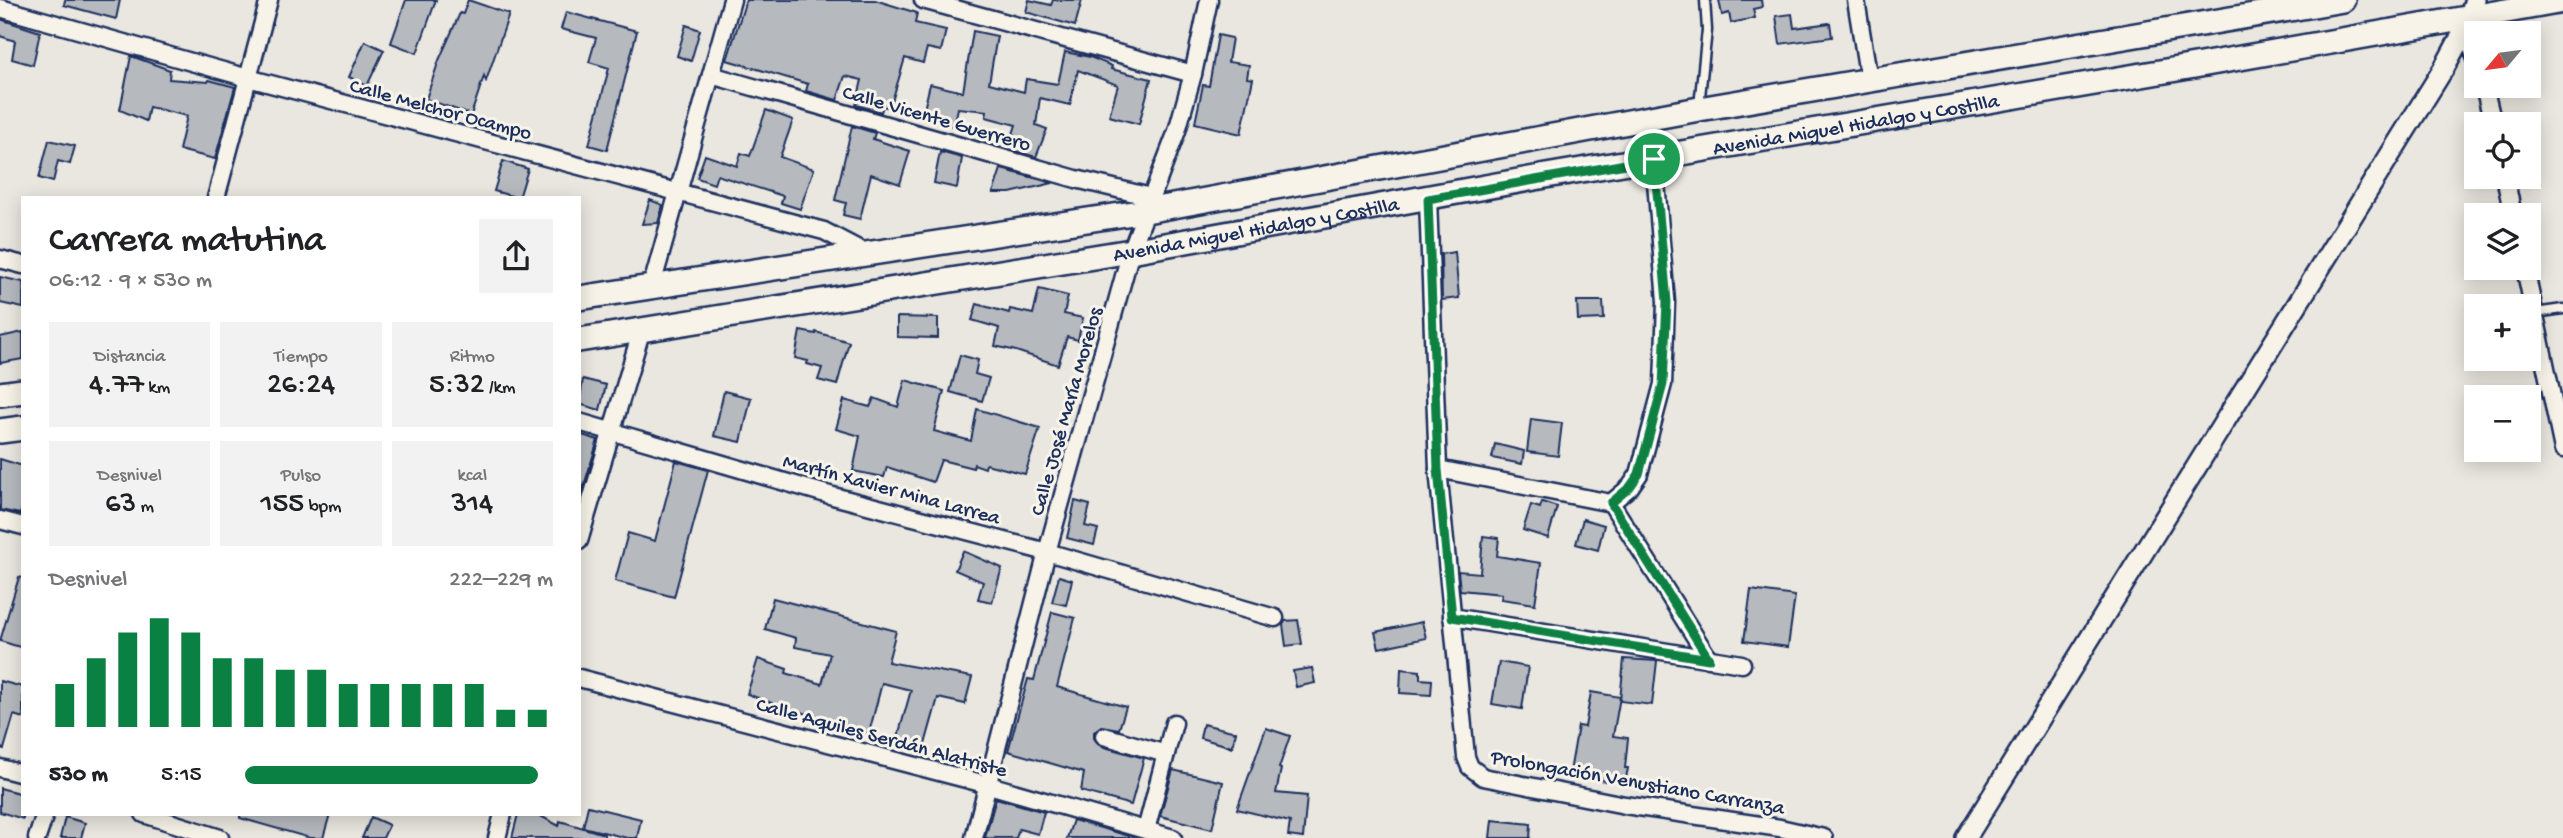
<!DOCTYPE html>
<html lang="es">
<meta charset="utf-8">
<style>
body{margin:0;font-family:"Gochi Hand",sans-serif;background:#f2f2f2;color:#202124;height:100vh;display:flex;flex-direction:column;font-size:26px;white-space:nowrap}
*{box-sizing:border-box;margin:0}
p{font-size:23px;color:#757577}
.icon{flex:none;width:38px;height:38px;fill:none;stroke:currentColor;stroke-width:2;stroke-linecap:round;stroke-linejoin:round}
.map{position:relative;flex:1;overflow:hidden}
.panel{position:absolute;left:21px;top:196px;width:560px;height:620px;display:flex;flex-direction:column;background:#fff;border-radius:0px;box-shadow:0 4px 18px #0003}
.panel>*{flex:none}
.needle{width:46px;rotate:241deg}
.buttons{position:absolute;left:2464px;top:21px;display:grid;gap:14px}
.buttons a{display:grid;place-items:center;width:77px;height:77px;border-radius:0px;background:#fff;box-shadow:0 4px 18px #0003;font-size:35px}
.pin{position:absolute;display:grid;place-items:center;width:60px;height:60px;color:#fff;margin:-30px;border:4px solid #fff;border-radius:50%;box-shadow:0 2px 7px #0007}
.round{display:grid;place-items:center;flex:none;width:74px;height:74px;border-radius:0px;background:#f2f2f2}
.overview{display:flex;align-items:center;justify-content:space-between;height:119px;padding:0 28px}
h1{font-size:38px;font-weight:600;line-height:52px}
.metrics{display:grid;grid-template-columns:repeat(3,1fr);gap:10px;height:119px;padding:7px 28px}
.metrics div{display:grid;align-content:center;border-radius:0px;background:#f2f2f2;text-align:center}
.metrics b{font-size:30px;font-weight:600}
.metrics small{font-size:19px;font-weight:400}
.metrics p{font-size:19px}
.chart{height:196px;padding:14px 28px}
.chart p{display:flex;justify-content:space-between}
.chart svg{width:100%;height:126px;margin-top:7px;stroke:#0b8043;stroke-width:6}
ul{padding:0 28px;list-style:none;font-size:23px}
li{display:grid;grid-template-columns:112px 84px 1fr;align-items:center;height:52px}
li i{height:18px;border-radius:9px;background:#0b8043}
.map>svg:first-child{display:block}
.building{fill:#b6babf;stroke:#1b2f5e;stroke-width:2}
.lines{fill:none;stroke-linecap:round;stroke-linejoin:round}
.service-casing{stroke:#1b2f5e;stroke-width:13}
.minor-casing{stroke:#1b2f5e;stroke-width:21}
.tertiary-casing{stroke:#1b2f5e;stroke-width:24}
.secondary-casing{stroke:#1b2f5e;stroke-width:28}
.service{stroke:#f7f3e8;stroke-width:8}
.minor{stroke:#f7f3e8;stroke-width:16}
.tertiary{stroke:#f7f3e8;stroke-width:19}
.secondary{stroke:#f7f3e8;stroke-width:23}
.route-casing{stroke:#fff;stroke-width:14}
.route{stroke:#0b8043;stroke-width:9}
.labels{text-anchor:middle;stroke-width:6;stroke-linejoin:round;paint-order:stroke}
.street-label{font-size:21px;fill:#1b2f5e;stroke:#f7f3e8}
</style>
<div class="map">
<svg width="2563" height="838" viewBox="0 0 2563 838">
<rect width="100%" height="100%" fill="#eae7e0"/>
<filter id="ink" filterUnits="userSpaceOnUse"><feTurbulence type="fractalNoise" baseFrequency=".0143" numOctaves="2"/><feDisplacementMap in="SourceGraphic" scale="14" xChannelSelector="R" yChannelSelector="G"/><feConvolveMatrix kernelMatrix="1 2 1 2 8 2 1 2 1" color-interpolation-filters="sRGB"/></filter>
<g filter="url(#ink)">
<!-- building -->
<g class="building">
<path d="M65,0h55l-4,19 -52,-14z"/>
<path d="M406,0h30l-19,53 -26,-10z"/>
<path d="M468,0l41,14 -23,67 -2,-5 -13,39 -45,-16 13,-39 21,-47 3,1z"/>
<path d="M746,0h129l42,13 -2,10 31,7 -5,21 -14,-3 -4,15 -18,-5 -15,50 -7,-2 -2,6 -25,-7 6,-25 -17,-4 -8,24 -31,-9 2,-7 -81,-24z"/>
<path d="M1029,0l22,5 2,-5h29l-7,26 -49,-14z"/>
<path d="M1719,0h42l1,7 -9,2 2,9 -24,5 -2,-10 -7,2z"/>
<path d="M566,12l71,19 -30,119 -18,-5 20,-77 -20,-6 7,-24 -35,-9z"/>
<path d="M1792,14l2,14 36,-5 2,14 -52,7 -4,-28z"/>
<path d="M0,19l40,13 -7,33 -21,-6 3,-18 -15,-5z"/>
<path d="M686,25l14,5 -9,31 -14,-5z"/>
<path d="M973,31l24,5 -8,47 35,9 2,-13 32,5 7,-32 25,5 22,9 -1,3 40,10 -12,45 -30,-8 9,-31 -40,-15 -8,35 -30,-7 -4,27 11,4 -11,28 -28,-8 8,-24 -30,-8 1,-6 -29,-3 -4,18 -32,-8 8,-34 33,8z"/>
<path d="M1218,35l14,3 -4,24 21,3 -2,13 6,1 -12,55 -46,-11 8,-38 6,1z"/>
<path d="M365,41l19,9 -17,36 -18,-9z"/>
<path d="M131,56l39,14 -1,9 39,3 1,-2 26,7 -20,72 -36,-9 8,-34 -38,-9 -3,14 -26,-11z"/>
<path d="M766,110l27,10 -13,37 34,12 -14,40 -19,-6 2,-7 -66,-21 -3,9 -17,-6 8,-23 32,11 4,-13 9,3z"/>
<path d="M852,126l23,7 -2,6 37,12 -10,33 -29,-10 -11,45 -17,-4 3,-12 -11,-3z"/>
<path d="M49,140l26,6 -5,18 -12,-3 -5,21 -14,-4z"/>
<path d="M940,152l22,6 -5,30 -23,-5z"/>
<path d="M503,161l25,8 -9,29 -25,-7z"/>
<path d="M1001,169l52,14 -43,10h-17z"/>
<path d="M650,200l13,5 -5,18 -16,1z"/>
<path d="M1455,252l4,46 -17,2 -1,-46z"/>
<path d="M0,277l23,5v26l-23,-5z"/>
<path d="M1039,289l29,7 -4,18 19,4 -5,22 -11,-3 -9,28 -42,-14 -21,-5 4,-18 -27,-8 5,-16 32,9 1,-4 23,5z"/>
<path d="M1577,301h26l1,18 -26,1z"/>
<path d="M897,317l41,1v20l-41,-1z"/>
<path d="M800,331l16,3v-2l33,10 -12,43 -19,-5 4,-12 -15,-4 1,-3 -13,-3z"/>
<path d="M23,332v27l-23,4v-26z"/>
<path d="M960,355l18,5 -3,14 14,4 -7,23 -32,-9z"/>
<path d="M583,379l23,6 -6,25 -21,-6z"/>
<path d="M905,380l39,11 -10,40 37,10 6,-32 63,19 -15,46 -39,-10 -1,4 -11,-4 -1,4 -32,-8 -8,22 -46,-15 -3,10 -31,-6 7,-35 -24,-7 8,-29 26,7 4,-9 24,9z"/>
<path d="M724,391l27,7 -10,44 -27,-6z"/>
<path d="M1531,419l31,4 -4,33 -31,-4z"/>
<path d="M579,434l19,6 -16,52h-3z"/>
<path d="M1495,444l29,7 -2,13 -30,-6z"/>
<path d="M0,459l23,7v39l-3,9 -20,-4z"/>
<path d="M676,461l32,9 -34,127 -59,-16 13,-48 27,8z"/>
<path d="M1075,501l15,4 -5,21 13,3 -4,16 -27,-7z"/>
<path d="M1542,502l15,5 -9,31 -25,-8 8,-25 9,3z"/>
<path d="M1583,519l21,6 -6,25 -22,-6z"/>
<path d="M1483,536l16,2 -2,18 44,7 -6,41 -34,-5 1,-5 -42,-4 -2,-19 22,2z"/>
<path d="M963,551l39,17 -10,34 -14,-3 5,-17 -28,-12z"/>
<path d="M1059,576l13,4 -6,25 -14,-3z"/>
<path d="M19,577l4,1v70l-23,-7z"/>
<path d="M1751,590l44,6 -7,51 -44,-6z"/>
<path d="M773,598l123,33 -8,31 84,15 -7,27 -27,-6 -14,50 -27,-8 14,-50 -29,-7 -13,50 -71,-22 -2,5 -15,-4 2,-5 -36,-13 11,-35 29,10 -1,4 36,11 8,-30 -35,-7 1,-9 -31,-9z"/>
<path d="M1052,612l23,6 -18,69 69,20 -7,22 -18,-3 -7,6v6l7,8 43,12 -13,47 -50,-14 3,-18 -76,-22 20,-72 6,1z"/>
<path d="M1298,620l4,24 -16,2 -3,-21 2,-4z"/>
<path d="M1422,622l4,16 -47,10 -4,-16z"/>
<path d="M1624,659l33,2 -5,44 -32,-4z"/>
<path d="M1499,662l29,5 -6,42 -30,-5z"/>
<path d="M1312,668l3,15 -19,4 -3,-16z"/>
<path d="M1401,669l19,2v8l12,1 -1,15 -31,-2z"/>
<path d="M0,681l23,6v31l-9,-3 -10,34 -4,-1z"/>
<path d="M1591,692l29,5 -7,39 15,2 -3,30h3l-3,15 -19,-4v2l-14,-2v-2l-22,-5 8,-46 7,1z"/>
<path d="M1203,724l33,8 -4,15 -32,-9z"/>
<path d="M1266,728l24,8 -11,32 2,1 -5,24 31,3 -4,42 -15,-2 2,-14 -53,-13z"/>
<path d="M1173,770l50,12 -11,47 -52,-13z"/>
<path d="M0,788l23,6v25l-23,-7z"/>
<path d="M996,798l48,14 -6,22 -19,-5 -3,9h-31z"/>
<path d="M588,806l53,13 -4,19h-10l-44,-11z"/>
<path d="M240,814h90l-7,24h-13l-70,-20z"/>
<path d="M518,814h19l22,12 1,-5 44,13v4h-92z"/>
<path d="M65,817l20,6 -4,15h-21z"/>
<path d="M371,817l18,8 -6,13h-21z"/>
<path d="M1073,820l56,16v2h-62z"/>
<path d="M1492,820l39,4 -1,14h-40z"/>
</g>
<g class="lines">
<defs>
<g id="service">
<path d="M1699,106l8,-76 -2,-30"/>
<path d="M2535,313l28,-4"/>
</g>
<g id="minor">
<path d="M923,0l270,74"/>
<path d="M1856,0l13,80"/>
<path d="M0,8l248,70 576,153 44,23"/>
<path d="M2465,29l11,30"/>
<path d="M711,75l365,104 75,18"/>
<path d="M2484,86l9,38"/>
<path d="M2505,177l8,38"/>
<path d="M216,198l53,-198"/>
<path d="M1428,199l10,270 28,288 4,10 13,10 142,28 155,23 44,10"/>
<path d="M0,259l23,6"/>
<path d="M2525,268l38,181"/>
<path d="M652,285l80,-285"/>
<path d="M579,422l254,74 214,56 228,66"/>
<path d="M1438,469l173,34 98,156"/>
<path d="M1611,503l19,-16 9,-13 24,-90 3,-82 -12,-144"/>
<path d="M0,520l23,6"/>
<path d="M579,541l62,-209"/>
<path d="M1452,617l290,47"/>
<path d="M579,678l410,107 184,53"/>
<path d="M1104,736l62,18"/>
<path d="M0,768l23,6"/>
<path d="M144,814l76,24"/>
<path d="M1146,830l28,-107"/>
<path d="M37,838l8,-24"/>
<path d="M497,838l6,-24"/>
<path d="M974,838l73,-286 84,-301 46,-120 16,-57 16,-74"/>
</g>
<path id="tertiary" d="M1966,838l478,-770 21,-39 10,-29"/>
<g id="secondary">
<path d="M579,298l567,-87 553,-102 644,-109"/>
<path id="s1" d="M579,340l552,-89 415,-75 643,-109 374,-66"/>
<path d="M0,394l23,-3"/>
<path d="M0,431l23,-3"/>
</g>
</defs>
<!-- service casing -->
<use href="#service" class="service-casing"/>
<!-- minor casing -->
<use href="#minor" class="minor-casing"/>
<!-- tertiary casing -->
<use href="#tertiary" class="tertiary-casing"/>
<!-- secondary casing -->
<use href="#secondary" class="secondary-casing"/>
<!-- service -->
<use href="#service" class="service"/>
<!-- minor -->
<use href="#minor" class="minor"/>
<!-- tertiary -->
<use href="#tertiary" class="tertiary"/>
<!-- secondary -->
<use href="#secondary" class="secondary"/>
</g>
</g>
<g class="lines" filter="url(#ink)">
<defs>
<path id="route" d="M1654,159l13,143 -4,82 -24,90 -9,13 -19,16 98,156 -257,-42 -14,-148 -10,-270z"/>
</defs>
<!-- route casing -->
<use href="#route" class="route-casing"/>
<!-- route -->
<use href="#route" class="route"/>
</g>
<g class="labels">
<!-- street labels -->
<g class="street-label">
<text transform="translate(441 108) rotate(15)" y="7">Calle Melchor Ocampo</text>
<text transform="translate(937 117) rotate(16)" y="7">Calle Vicente Guerrero</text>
<text dy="7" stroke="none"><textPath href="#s1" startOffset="1295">Avenida Miguel Hidalgo y Costilla</textPath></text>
<text dy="7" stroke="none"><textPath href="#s1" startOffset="686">Avenida Miguel Hidalgo y Costilla</textPath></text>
<text transform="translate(1065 411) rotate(-74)" y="7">Calle José María Morelos</text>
<text transform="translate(892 488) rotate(15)" y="7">Martín Xavier Mina Larrea</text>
<text transform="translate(882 736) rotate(15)" y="7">Calle Aquiles Serdán Alatriste</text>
<text transform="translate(1638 781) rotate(10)" y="7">Prolongación Venustiano Carranza</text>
</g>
</g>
</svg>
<div class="buttons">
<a><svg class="needle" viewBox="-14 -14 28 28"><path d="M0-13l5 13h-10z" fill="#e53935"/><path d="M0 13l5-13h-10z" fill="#757577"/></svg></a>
<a><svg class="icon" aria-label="locate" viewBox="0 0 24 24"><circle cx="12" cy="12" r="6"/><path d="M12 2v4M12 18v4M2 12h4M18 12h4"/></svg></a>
<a><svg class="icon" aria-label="layers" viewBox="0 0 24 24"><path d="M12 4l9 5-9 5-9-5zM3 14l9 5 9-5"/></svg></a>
<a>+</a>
<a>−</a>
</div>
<div class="pin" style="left:1654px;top:159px;background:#1e9e55"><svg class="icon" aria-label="arrive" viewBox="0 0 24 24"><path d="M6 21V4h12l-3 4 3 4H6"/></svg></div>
<section class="panel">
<div class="overview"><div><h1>Carrera matutina</h1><p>06:12 · 9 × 530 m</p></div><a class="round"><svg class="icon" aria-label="share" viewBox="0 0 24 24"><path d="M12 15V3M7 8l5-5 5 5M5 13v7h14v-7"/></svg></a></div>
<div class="metrics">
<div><p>Distancia</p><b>4.77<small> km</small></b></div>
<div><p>Tiempo</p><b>26:24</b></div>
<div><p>Ritmo</p><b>5:32<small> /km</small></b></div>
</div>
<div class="metrics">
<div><p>Desnivel</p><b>63<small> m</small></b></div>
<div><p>Pulso</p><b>155<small> bpm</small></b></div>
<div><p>kcal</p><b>314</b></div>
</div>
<div class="chart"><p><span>Desnivel</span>222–229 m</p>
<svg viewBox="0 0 160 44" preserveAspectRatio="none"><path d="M5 44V29M15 44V20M25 44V11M35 44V6M45 44V11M55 44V20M65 44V20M75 44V24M85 44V24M95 44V29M105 44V29M115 44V29M125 44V29M135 44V29M145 44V38M155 44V38"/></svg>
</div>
<ul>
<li><b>530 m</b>5:15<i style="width:95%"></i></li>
</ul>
</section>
</div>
